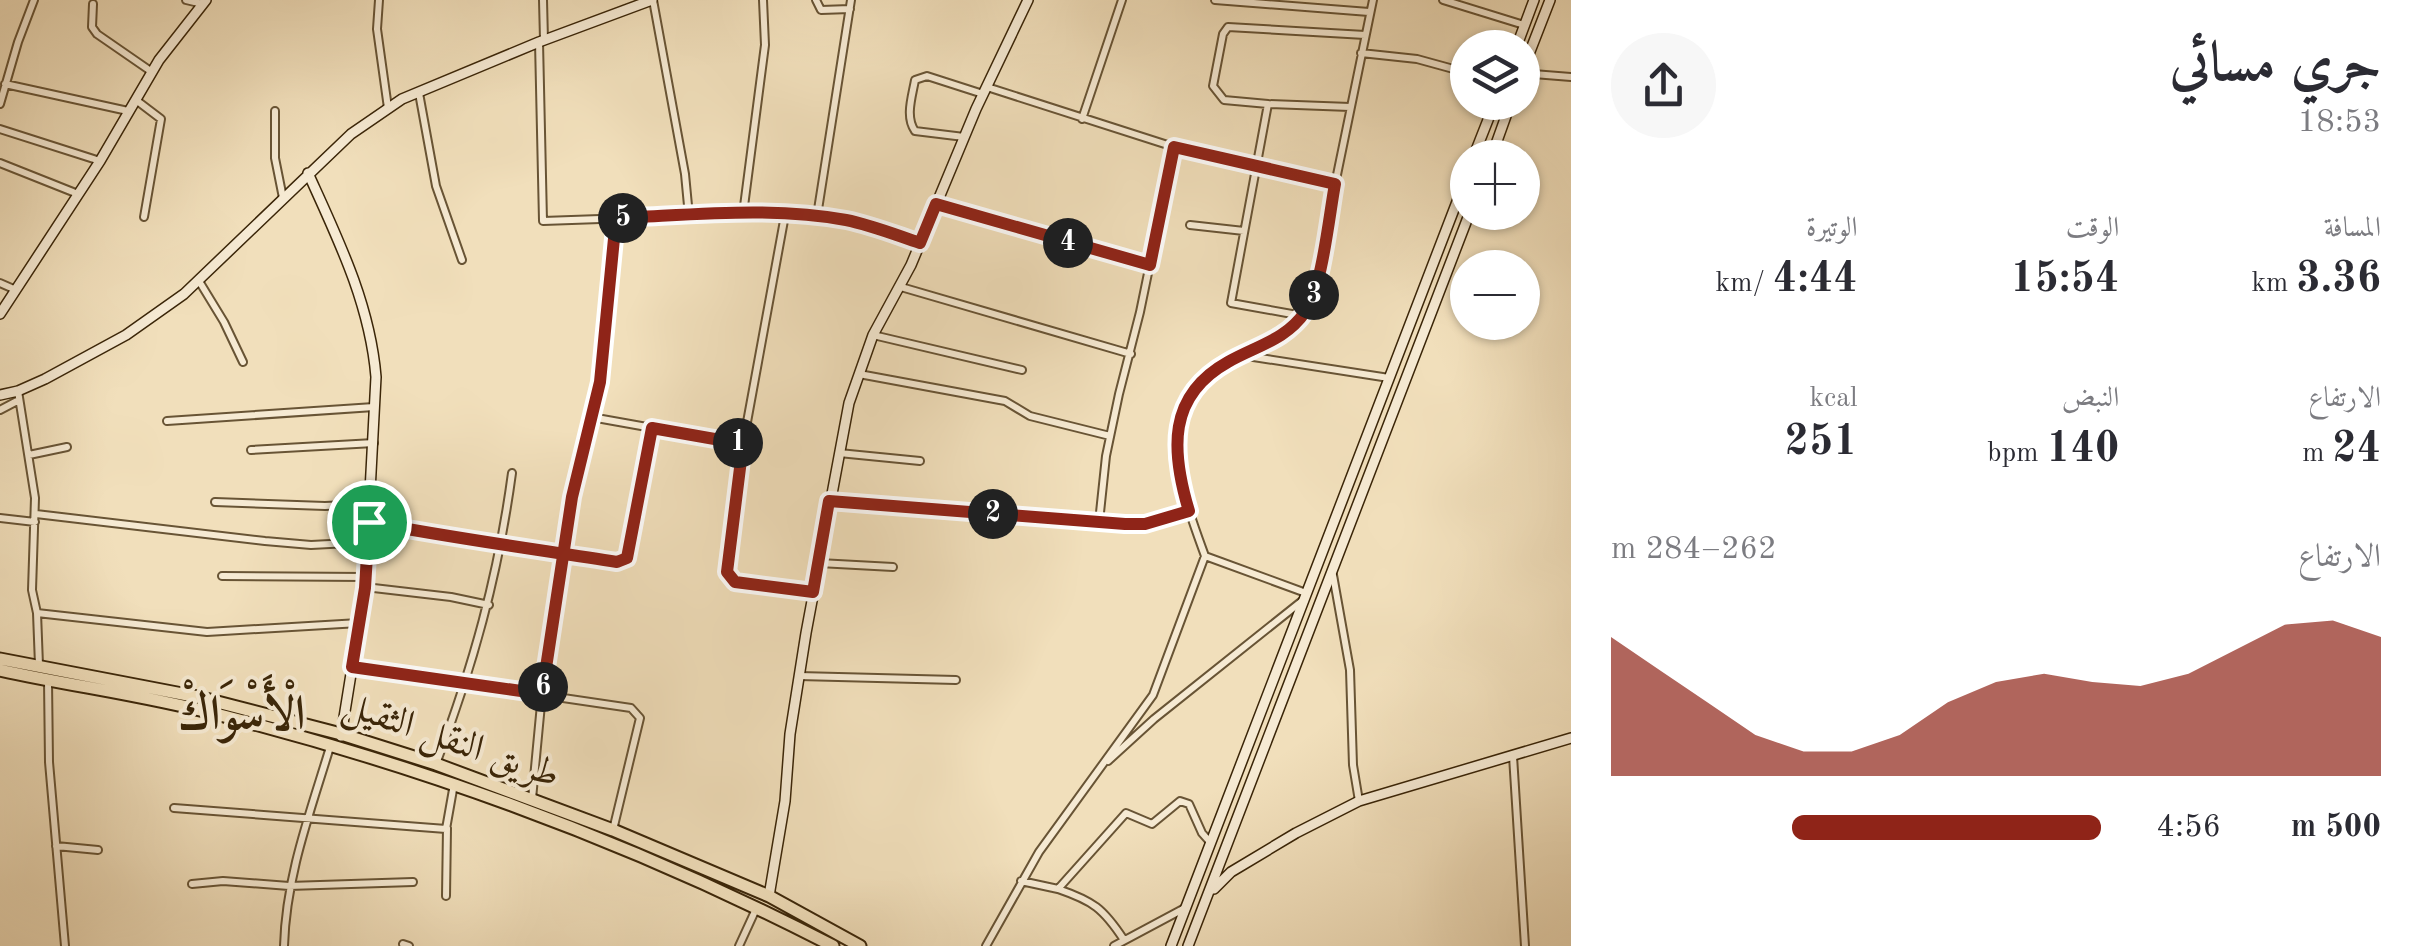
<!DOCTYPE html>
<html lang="ar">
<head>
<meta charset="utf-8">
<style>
  :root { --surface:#fff; --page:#f7f7f7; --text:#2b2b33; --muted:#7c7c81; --accent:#8f2418 }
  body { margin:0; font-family:"Old Standard TT",Amiri,serif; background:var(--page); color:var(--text); direction:rtl; height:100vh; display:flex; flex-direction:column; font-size:38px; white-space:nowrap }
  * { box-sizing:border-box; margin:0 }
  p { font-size:32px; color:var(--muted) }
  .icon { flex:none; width:55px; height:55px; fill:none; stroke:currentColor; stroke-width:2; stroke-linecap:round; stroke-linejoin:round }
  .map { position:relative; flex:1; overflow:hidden; direction:ltr }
  .details { display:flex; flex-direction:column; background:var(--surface); width:850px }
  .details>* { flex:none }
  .buttons { position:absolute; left:1450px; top:30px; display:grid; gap:20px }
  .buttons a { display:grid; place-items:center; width:90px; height:90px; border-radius:50%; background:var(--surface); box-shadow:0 2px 8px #0004; font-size:50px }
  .pin { position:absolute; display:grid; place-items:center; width:85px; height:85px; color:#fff; margin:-42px; border:5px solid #fff; border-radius:50%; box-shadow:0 2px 10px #0007 }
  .km { position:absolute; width:50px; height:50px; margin:-25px; border-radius:50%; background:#222; color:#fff; font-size:28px; line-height:50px; text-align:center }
  .round { display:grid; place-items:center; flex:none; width:105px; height:105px; border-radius:52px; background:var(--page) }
  .summary { display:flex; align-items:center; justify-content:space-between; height:170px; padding:0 40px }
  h1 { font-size:55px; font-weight:800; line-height:75px }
  .figures { display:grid; grid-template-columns:repeat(3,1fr); gap:15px; height:170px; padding:10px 40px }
  .figures div { display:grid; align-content:center }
  .figures b { font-size:42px; font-weight:800 }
  .figures small { font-size:28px; font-weight:400 }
  .figures p { font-size:28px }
  .chart { height:280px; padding:20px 40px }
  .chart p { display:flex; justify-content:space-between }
  .chart svg { width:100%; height:180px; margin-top:10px; fill:var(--accent); opacity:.7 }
  ul { padding:0 40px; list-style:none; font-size:32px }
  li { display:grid; grid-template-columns:160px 120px 1fr; align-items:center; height:75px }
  li i { height:25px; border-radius:12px; background:var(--accent) }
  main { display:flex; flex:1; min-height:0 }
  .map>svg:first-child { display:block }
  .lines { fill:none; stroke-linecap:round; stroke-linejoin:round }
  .street-casing { stroke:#685435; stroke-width:10 }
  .secondary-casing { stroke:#3a2508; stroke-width:12 }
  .highway-casing { stroke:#3a2508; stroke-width:15 }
  .street { stroke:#f6ead3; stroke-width:6 }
  .secondary { stroke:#f6ead3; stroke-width:9 }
  .highway { stroke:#f1dfbb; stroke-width:11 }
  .route-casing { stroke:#fff; stroke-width:20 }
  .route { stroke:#8f2418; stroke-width:12 }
  .labels { text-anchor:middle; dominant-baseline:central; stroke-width:8; stroke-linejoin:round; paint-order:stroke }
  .street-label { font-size:38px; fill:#3a2508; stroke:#f6ead3 }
  .district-label { font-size:48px; font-weight:bold; fill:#3a2508; stroke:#f6ead3 }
</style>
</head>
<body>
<main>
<section class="details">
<div class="summary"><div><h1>جري مسائي</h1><p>18:53</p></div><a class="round"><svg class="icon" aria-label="share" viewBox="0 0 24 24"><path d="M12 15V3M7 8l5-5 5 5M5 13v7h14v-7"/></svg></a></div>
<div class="figures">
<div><p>المسافة</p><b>3.36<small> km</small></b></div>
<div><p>الوقت</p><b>15:54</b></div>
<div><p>الوتيرة</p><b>4:44<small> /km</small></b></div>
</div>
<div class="figures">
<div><p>الارتفاع</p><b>24<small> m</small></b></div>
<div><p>النبض</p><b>140<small> bpm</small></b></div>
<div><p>kcal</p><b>251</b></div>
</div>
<div class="chart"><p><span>الارتفاع</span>262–284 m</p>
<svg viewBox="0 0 160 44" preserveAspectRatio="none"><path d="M0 44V10L10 18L20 26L30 34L40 38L50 38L60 34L70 26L80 21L90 19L100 21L110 22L120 19L130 13L140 7L150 6L160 10V44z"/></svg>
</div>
<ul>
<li><b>500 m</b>4:56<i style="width:63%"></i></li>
</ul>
</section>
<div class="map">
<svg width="1571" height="946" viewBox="0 0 1571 946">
  <rect width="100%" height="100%" fill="#f1dfbb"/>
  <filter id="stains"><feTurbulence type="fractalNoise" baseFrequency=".002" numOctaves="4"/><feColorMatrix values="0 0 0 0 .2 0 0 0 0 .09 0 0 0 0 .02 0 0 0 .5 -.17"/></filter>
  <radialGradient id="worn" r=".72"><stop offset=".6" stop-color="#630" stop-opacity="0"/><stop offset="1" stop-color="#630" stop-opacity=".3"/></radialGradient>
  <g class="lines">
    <g class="street-casing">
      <path id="street" d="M 186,0 L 203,4
        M 379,0 L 377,29 L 388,108
        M 543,0 L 544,40
        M 653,0 L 685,174 L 689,216
        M 816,0 L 821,10 L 850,9
        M 1215,0 L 1369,12
        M 1443,0 L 1524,25
        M 93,4 L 92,27 L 97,34 L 152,72
        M 539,42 L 543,221 L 743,214 L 817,216 L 863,224 L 920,243
        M 1361,53 L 1417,59 L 1468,73
        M 1522,73 L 1571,77
        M 5,84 L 128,111
        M 987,87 L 1174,147 L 1335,184
        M 419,93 L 436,186 L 462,260
        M 136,100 L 161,119 L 144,217
        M 0,104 L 18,42 L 34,0
        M 1268,104 L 1224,100 L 1213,86 L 1223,34 L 1228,27 L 1365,35
        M 275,111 L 275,158 L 283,198
        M 1082,119 L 1122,0
        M 0,129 L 100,161
        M 964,137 L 915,131 C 905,117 912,97 915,80 L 927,76 L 983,94
        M 0,163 L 78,194
        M 937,204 L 1150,265
        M 743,214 L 765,45 L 763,0
        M 785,215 L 743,444 L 727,572 L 735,581 L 813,592
        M 817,216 L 851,0
        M 1190,225 L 1244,231
        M 199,281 L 224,322 L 243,362
        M 0,283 L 16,290
        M 901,287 L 1131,354
        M 1303,316 L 1231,303 L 1268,104 L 1350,107
        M 873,335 L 1022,370
        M 1247,356 L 1389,378
        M 859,374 L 1005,401 L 1030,416 L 1110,436
        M 18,391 L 35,498 L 32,590 L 37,613 L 39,665
        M 0,410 L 19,400
        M 591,417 L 742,444
        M 167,421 L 374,407
        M 251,450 L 374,443
        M 839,453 L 920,461
        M 29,455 L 67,447
        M 829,501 L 1125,524 L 1145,524 L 1189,511
        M 215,502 L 325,506 L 369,504
        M 36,514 L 265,541 L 311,545 L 368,542
        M 0,518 L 35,522
        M 369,522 L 476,543 L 623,562 L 627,558 L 652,428
        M 1099,522 L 1106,456 L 1119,394 L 1140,312 L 1174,147
        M 819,563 L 893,567
        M 1333,575 L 1350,670 L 1353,765 L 1359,801
        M 222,576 L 366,577
        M 365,587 L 451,597 L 489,605
        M 1306,593 L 1205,556 C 1180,487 1148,408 1228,362 C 1259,344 1288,338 1310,306 L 1373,0
        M 37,613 L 207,632 L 359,623
        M 353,667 L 631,708 L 640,718 L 613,830
        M 799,676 L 956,680
        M 48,681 L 49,762 L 65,946
        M 1513,756 L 1525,946
        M 1108,761 L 1154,719 L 1302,601
        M 436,764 C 473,666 498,577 512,473
        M 532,799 L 542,694 L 572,497 L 600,382 L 615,218
        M 174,808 L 446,829 L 454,784
        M 56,846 L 98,850
        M 1021,881 L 1058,889 L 1126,813 L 1152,824 L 1180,801 L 1189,804 L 1202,833 L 1210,842
        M 192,884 L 223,881 L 289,886 L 413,882
        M 1058,889 C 1093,901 1103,908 1124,940
        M 446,896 L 447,828
        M 403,944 L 409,946
        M 284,946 C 286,876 310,813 330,747
        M 739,946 L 756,909
        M 986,946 L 1039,852 L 1153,695 L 1205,556
        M 1114,946 L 1185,908"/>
    </g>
    <g class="secondary-casing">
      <path id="secondary" d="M 1516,48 L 1534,0
        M 1522,72 L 1550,0
        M 1473,158 L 1495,102
        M 1491,158 L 1511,102
        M 308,173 C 338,239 370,304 376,377 L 365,587 L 341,736
        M 0,314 L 100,161 L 159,60 L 206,0
        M 0,395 L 18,391 L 45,379 L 126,335 L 184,294 L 351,134 L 402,99 L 539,42 L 652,0
        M 1214,889 L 1231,872 L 1296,833 L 1359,801 L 1571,738
        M 769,896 L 785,801 L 790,734 L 806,633 L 849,403 L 873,335 L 911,265 L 976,109 L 1028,0
        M 1171,946 L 1468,173
        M 1188,946 L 1470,212"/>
    </g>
    <g class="highway-casing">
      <path id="highway" d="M 0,659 L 198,697 L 341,734 L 436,764 L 613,830 L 769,896 L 860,946
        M 0,670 C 72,686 144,695 216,714 C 430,768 637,845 833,946"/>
    </g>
    <use href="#street" class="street"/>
    <use href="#secondary" class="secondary"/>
    <use href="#highway" class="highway"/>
  </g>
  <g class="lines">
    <g class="route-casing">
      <path id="route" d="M 369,522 C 452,538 534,549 617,562 L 627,558 L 652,428 L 743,444 L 727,572 L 735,582 L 813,592 L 829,501 L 1125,524 L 1145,524 L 1189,511 C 1171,451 1167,396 1228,362 C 1256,346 1286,340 1305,312 C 1322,289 1329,216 1335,184 L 1174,147 L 1150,265 L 936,204 L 920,243 C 896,235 871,225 846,220 C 772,206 691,215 616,218 L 600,382 L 572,497 L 542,694 L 352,667 L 365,588 L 369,522"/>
    </g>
    <use href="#route" class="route"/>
  </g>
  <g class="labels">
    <g class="street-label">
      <text transform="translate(451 741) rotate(19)">طريق النقل الثقيل</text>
    </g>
    <g class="district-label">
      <text x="242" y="716">الْأَسْوَاكْ</text>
    </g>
  </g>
  <rect width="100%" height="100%" filter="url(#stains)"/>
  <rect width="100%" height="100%" fill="url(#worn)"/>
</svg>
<div class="buttons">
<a><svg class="icon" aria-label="layers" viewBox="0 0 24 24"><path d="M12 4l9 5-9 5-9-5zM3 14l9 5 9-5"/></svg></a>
<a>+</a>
<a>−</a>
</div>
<div class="pin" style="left:369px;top:522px;background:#1e9e55"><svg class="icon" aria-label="arrive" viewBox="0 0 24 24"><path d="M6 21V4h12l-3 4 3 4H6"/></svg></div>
<b class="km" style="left:738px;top:443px">1</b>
<b class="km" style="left:993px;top:514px">2</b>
<b class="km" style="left:1314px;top:295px">3</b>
<b class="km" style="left:1068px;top:243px">4</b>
<b class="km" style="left:623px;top:218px">5</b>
<b class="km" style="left:543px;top:687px">6</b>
</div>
</main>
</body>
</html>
